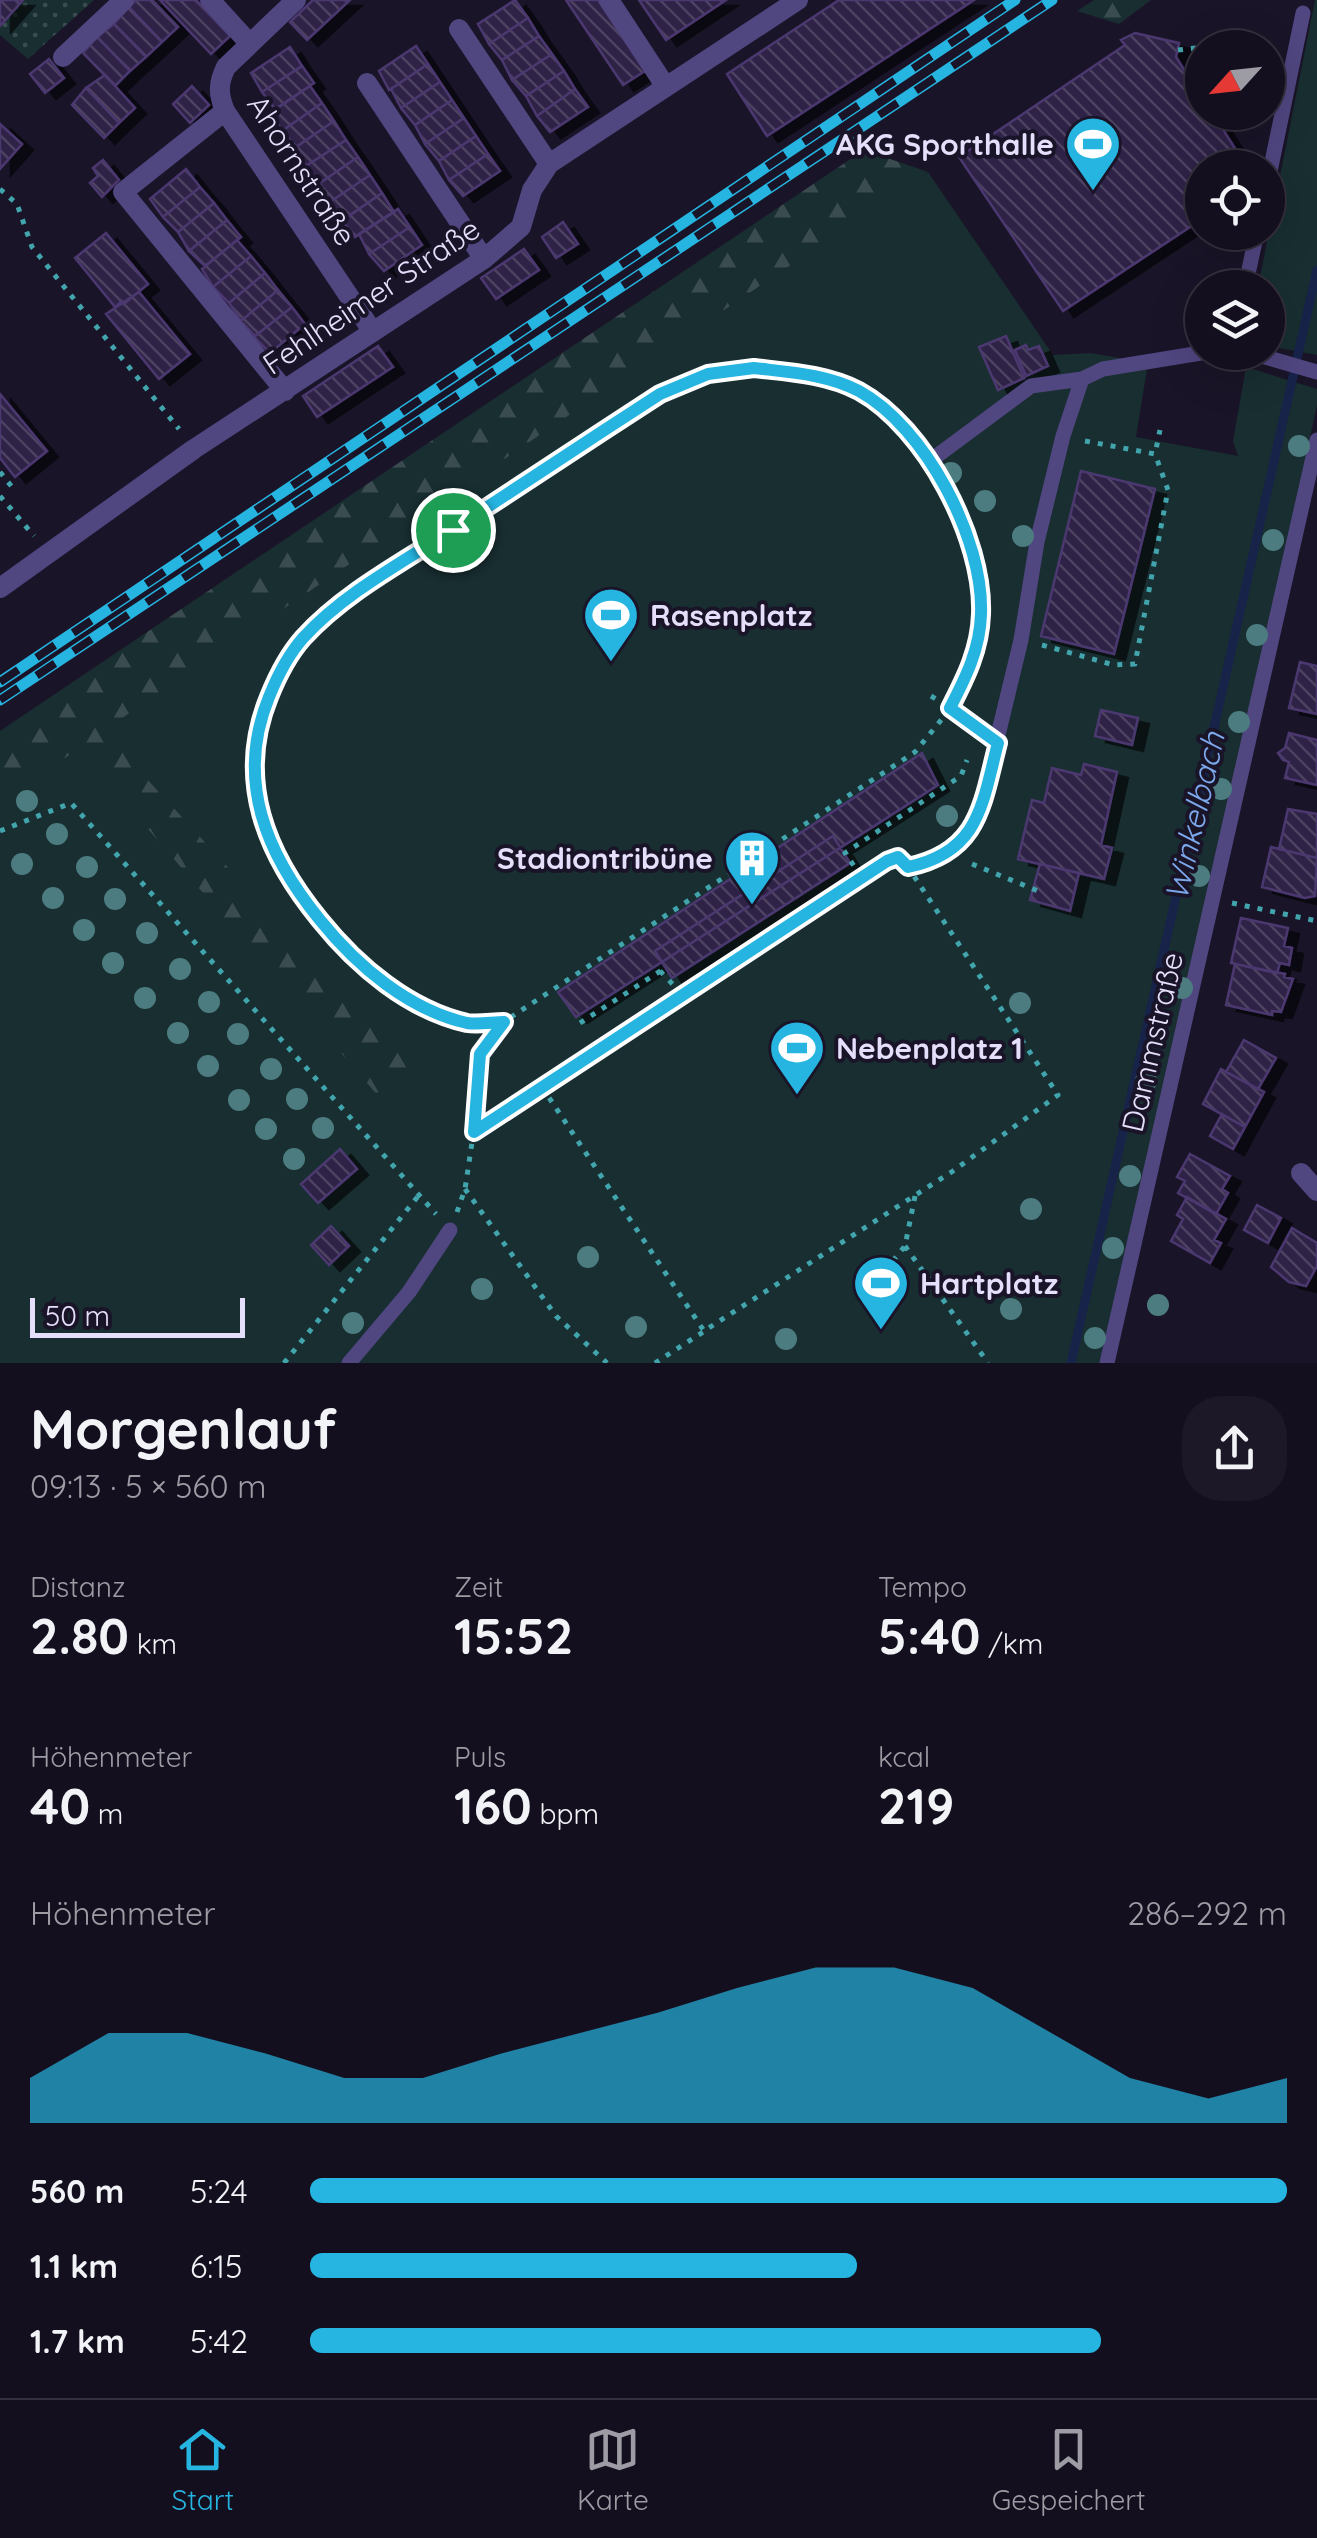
<!DOCTYPE html>
<html lang="de">
<head>
<meta charset="utf-8">
<style>
  :root { --surface:#140f1e; --page:#1d1827; --text:#f1f3f6; --muted:#9d9ca4; --line:#332f3c; --accent:#26b4e0 }
  body { margin:0; font-family:Quicksand,sans-serif; background:var(--page); color:var(--text); height:100vh; display:flex; flex-direction:column; font-size:38px; white-space:nowrap }
  * { box-sizing:border-box; margin:0 }
  p { font-size:32px; color:var(--muted) }
  .icon { flex:none; width:55px; height:55px; fill:none; stroke:currentColor; stroke-width:2; stroke-linecap:round; stroke-linejoin:round }
  .map { position:relative; height:1363px; overflow:hidden }
  .details { display:flex; flex-direction:column; background:var(--surface); flex:1 }
  .details>* { flex:none }
  .needle { width:65px; rotate:243deg }
  .tools { position:absolute; left:1185px; top:30px; display:grid; gap:20px }
  .tools a { display:grid; place-items:center; width:100px; height:100px; border-radius:50%; background:var(--surface); box-shadow:0 10px 40px #0002,0 0 0 2px var(--line); font-size:50px }
  .scale { position:absolute; left:30px; bottom:25px; width:215px; box-sizing:border-box; padding-left:10px; border:5px solid #e6dffb; border-top:0; font-size:28px; line-height:35px; white-space:nowrap; color:#e6dffb; -webkit-text-stroke:8px #1a1428; paint-order:stroke }
  .pin { position:absolute; display:grid; place-items:center; width:85px; height:85px; color:#fff; margin:-42px; border:5px solid #fff; border-radius:50%; box-shadow:0 2px 10px #0007 }
  .round { display:grid; place-items:center; flex:none; width:105px; height:105px; border-radius:40px; background:var(--page) }
  .overview { display:flex; align-items:center; justify-content:space-between; height:170px; padding:0 30px }
  h1 { font-size:55px; font-weight:700; line-height:75px }
  .stats { display:grid; grid-template-columns:repeat(3,1fr); gap:15px; height:170px; padding:10px 30px }
  .stats div { display:grid; align-content:center }
  .stats b { font-size:50px; font-weight:700 }
  .stats small { font-size:28px; font-weight:400 }
  .stats p { font-size:28px }
  .chart { height:280px; padding:20px 30px }
  .chart p { display:flex; justify-content:space-between }
  .chart svg { width:100%; height:180px; margin-top:10px; fill:var(--accent); opacity:.7 }
  ul { padding:0 30px; list-style:none; font-size:32px }
  li { display:grid; grid-template-columns:160px 120px 1fr; align-items:center; height:75px }
  li i { height:25px; border-radius:12px; background:var(--accent) }
  .tab-bar { display:flex; justify-content:space-around; align-items:center; height:140px; border-top:2px solid var(--line); background:var(--surface); font-size:28px; color:var(--muted) }
  .tab-bar a { display:grid; justify-items:center; gap:5px }
  .tab-bar .current { color:var(--accent) }
  .map>svg:first-child { display:block }
  .green { fill:#182e31 }
  .forest { fill:url(#forest-firs) }
  .garden { fill:url(#garden-dots) }
  .lines { fill:none; stroke-linecap:round; stroke-linejoin:round }
  .stream { stroke:#172349; stroke-width:9 }
  .building { fill:url(#building-back-hatch); stroke:#4b386f; stroke-width:2.5; filter:url(#shadow) }
  .path { stroke:#42a4ac; stroke-width:5; stroke-dasharray:5 8; stroke-linecap:butt }
  .lane { stroke:#504680; stroke-width:15 }
  .street { stroke:#504680; stroke-width:20 }
  .rail-casing { stroke:#26b4e0; stroke-width:11 }
  .rail { stroke:#1a1428; stroke-width:8; stroke-dasharray:22; stroke-linecap:butt }
  .tree { fill:#4c7c80 }
  .route-casing { stroke:#fff; stroke-width:20 }
  .route { stroke:#26b4e0; stroke-width:12 }
  .labels { text-anchor:middle; dominant-baseline:central; stroke-width:8; stroke-linejoin:round; paint-order:stroke }
  .poi-label { font-size:30px; font-weight:bold; fill:#e6dffb; stroke:#1a1428; text-anchor:start }
  .street-label { font-size:30px; fill:#e6dffb; stroke:#1a1428 }
  .water-label { font-size:32px; font-style:italic; fill:#7ca8ec; stroke:#1a1428 }
</style>
</head>
<body>
<div class="map">
<svg width="1317" height="1363" viewBox="0 0 1317 1363">
  <defs>
    <pattern id="forest-firs" width="22" height="20" patternUnits="userSpaceOnUse" patternTransform="scale(2.5)"><rect width="22" height="20" fill="#182e31"/><path d="M5 1l3.5 6h-7zM16 11l3.5 6h-7z" fill="#3a4c50"/></pattern>
    <pattern id="garden-dots" width="8" height="8" patternUnits="userSpaceOnUse" patternTransform="scale(2.5)"><rect width="8" height="8" fill="#182e31"/><path d="M2 2h.1M6 6h.1" fill="none" stroke="#3a4c50" stroke-width="1.8" stroke-linecap="round"/></pattern>
    <pattern id="building-back-hatch" width="6" height="6" patternUnits="userSpaceOnUse" patternTransform="scale(2.5)"><rect width="6" height="6" fill="#2f2346"/><path d="M-1 5l2 2M0 0l6 6M5-1l2 2" fill="none" stroke="#4d4262"/></pattern>
    <filter id="shadow"><feDropShadow dx="11" dy="6" stdDeviation="0" flood-color="#0009"/></filter>
  </defs>
  <rect width="100%" height="100%" fill="#1a1428"/>
  <path class="green" d="M 1315,0 L 1317,0 L 1317,355 L 1268,346 L 1268,288 L 1258,287 Z
    M 928,172 L 1053,355 L 1091,353 L 1148,363 L 1136,437 L 1238,456 L 1233,441 L 1246,367 L 1317,389 L 1317,405 L 1271,619 L 1101,1363 L 0,1363 L 0,799 Z"/>
  <path class="forest" d="M 1094,0 L 1151,0 L 1119,24 L 1077,11 Z
    M 864,150 L 928,172 L 103,731 L 420,1077 L 380,1098 L 79,749 L 0,799 L 0,731 Z"/>
  <path class="garden" d="M 23,0 L 94,0 L 28,59 L 0,35 L 0,26 Z"/>
  <g class="lines">
    <path class="stream" d="M 1071,1363 L 1317,270"/>
  </g>
  <path class="building" d="M 0,0 L 23,0 L 0,26 Z
    M 136,0 L 152,0 L 178,27 L 162,42 L 129,7 Z
    M 160,0 L 196,0 L 230,36 L 211,54 Z
    M 313,0 L 350,0 L 307,40 L 290,22 Z
    M 515,0 L 528,18 L 489,44 L 478,24 Z
    M 566,0 L 598,0 L 645,71 L 623,85 Z
    M 639,0 L 726,0 L 666,40 Z
    M 839,0 L 974,0 L 767,136 L 727,74 Z
    M 129,7 L 162,42 L 146,57 L 114,24 Z
    M 528,18 L 539,36 L 502,60 L 489,44 Z
    M 114,24 L 146,57 L 130,71 L 97,37 Z
    M 1135,33 L 1179,43 L 1176,57 L 1202,98 L 1202,112 L 1212,112 L 1241,158 L 1239,168 L 1202,168 L 1202,219 L 1063,311 L 959,157 L 1125,45 L 1121,40 Z
    M 539,36 L 552,54 L 512,80 L 502,60 Z
    M 97,37 L 130,71 L 115,86 L 83,53 Z
    M 416,46 L 428,64 L 389,90 L 379,71 Z
    M 290,47 L 302,66 L 262,92 L 251,73 Z
    M 552,54 L 564,71 L 526,96 L 512,80 Z
    M 49,59 L 64,78 L 45,93 L 30,74 Z
    M 428,64 L 440,82 L 401,108 L 391,89 Z
    M 302,66 L 314,83 L 275,109 L 262,92 Z
    M 564,71 L 575,89 L 537,116 L 526,96 Z
    M 105,75 L 135,108 L 119,123 L 86,88 Z
    M 440,82 L 452,100 L 415,125 L 401,108 Z
    M 192,86 L 209,105 L 190,123 L 173,104 Z
    M 310,86 L 322,103 L 282,131 L 272,112 Z
    M 86,88 L 119,123 L 104,138 L 72,105 Z
    M 575,89 L 588,107 L 550,132 L 537,116 Z
    M 452,100 L 464,118 L 425,144 L 415,125 Z
    M 322,103 L 334,121 L 296,147 L 282,131 Z
    M 464,118 L 476,136 L 439,161 L 425,144 Z
    M 334,121 L 346,140 L 306,166 L 296,147 Z
    M 0,124 L 22,144 L 0,169 Z
    M 476,136 L 488,154 L 449,180 L 439,161 Z
    M 346,140 L 358,157 L 320,183 L 306,166 Z
    M 488,154 L 500,171 L 463,196 L 449,180 Z
    M 358,157 L 370,175 L 330,202 L 320,183 Z
    M 103,160 L 119,180 L 102,197 L 90,183 L 98,176 L 93,168 Z
    M 186,169 L 200,187 L 163,217 L 150,199 Z
    M 370,175 L 382,193 L 344,219 L 330,202 Z
    M 200,187 L 214,203 L 178,232 L 163,217 Z
    M 382,193 L 394,212 L 355,237 L 342,221 Z
    M 214,203 L 227,220 L 189,251 L 178,232 Z
    M 398,209 L 410,227 L 369,254 L 359,234 Z
    M 227,220 L 241,237 L 205,266 L 189,251 Z
    M 563,222 L 578,244 L 556,258 L 542,237 Z
    M 410,227 L 422,245 L 384,271 L 369,254 Z
    M 106,233 L 148,284 L 124,304 L 122,301 L 115,307 L 75,258 Z
    M 237,240 L 251,256 L 213,287 L 202,269 Z
    M 524,249 L 539,270 L 496,299 L 481,278 Z
    M 251,256 L 265,273 L 229,303 L 213,287 Z
    M 265,273 L 278,290 L 241,321 L 229,303 Z
    M 278,290 L 292,307 L 255,336 L 241,321 Z
    M 139,292 L 190,354 L 159,379 L 106,314 Z
    M 292,307 L 305,324 L 270,353 L 254,337 Z
    M 1006,336 L 1024,378 L 998,390 L 979,347 Z
    M 1026,345 L 1028,350 L 1039,346 L 1048,366 L 1026,376 L 1015,350 Z
    M 378,346 L 393,367 L 317,417 L 303,396 Z
    M 0,394 L 47,451 L 15,477 L 0,458 Z
    M 1081,471 L 1155,489 L 1114,654 L 1041,636 Z
    M 1300,662 L 1317,666 L 1317,714 L 1289,708 Z
    M 1101,710 L 1138,718 L 1132,745 L 1095,736 Z
    M 1289,733 L 1317,740 L 1317,785 L 1285,778 L 1289,762 L 1283,760 L 1278,753 L 1285,748 Z
    M 922,753 L 938,785 L 576,1017 L 558,992 Z
    M 1084,764 L 1117,772 L 1101,845 L 1112,848 L 1104,879 L 1018,859 L 1032,800 L 1044,803 L 1052,768 L 1081,775 Z
    M 1288,809 L 1317,814 L 1317,858 L 1279,849 Z
    M 833,836 L 850,863 L 672,978 L 655,951 Z
    M 1271,847 L 1317,858 L 1315,896 L 1305,898 L 1262,887 Z
    M 1040,864 L 1079,873 L 1070,911 L 1030,900 Z
    M 1241,918 L 1288,928 L 1284,946 L 1292,948 L 1289,965 L 1280,963 L 1277,973 L 1231,963 Z
    M 1235,964 L 1285,974 L 1284,977 L 1293,979 L 1281,1012 L 1272,1011 L 1272,1015 L 1226,1005 Z
    M 1244,1040 L 1276,1058 L 1258,1089 L 1226,1072 Z
    M 1221,1069 L 1264,1092 L 1245,1127 L 1203,1104 Z
    M 1222,1114 L 1245,1127 L 1233,1149 L 1210,1136 Z
    M 340,1149 L 357,1169 L 318,1203 L 301,1184 Z
    M 1190,1154 L 1230,1176 L 1222,1189 L 1228,1193 L 1216,1214 L 1178,1193 L 1185,1181 L 1177,1177 Z
    M 1187,1197 L 1226,1219 L 1214,1240 L 1221,1243 L 1210,1263 L 1171,1241 L 1183,1219 L 1177,1215 Z
    M 1257,1205 L 1281,1218 L 1268,1243 L 1244,1230 Z
    M 331,1226 L 349,1246 L 329,1265 L 311,1245 Z
    M 1292,1228 L 1317,1243 L 1317,1266 L 1306,1286 L 1289,1282 L 1271,1267 Z"/>
  <g class="lines">
    <path class="path" d="M 1178,50 L 1214,46
      M 0,189 L 17,204 L 32,247 L 179,429
      M 1085,441 L 1155,454 L 1160,430
      M 0,472 L 16,492
      M 0,496 L 34,536
      M 1042,645 L 1114,665 L 1135,664 L 1168,490 L 1155,454
      M 931,696 L 951,708 C 958,692 969,676 974,659 C 991,597 970,535 940,480
      M 0,831 L 71,803 L 436,1214
      M 972,864 L 1043,893
      M 861,876 L 845,853 L 961,776 L 967,760
      M 1232,903 L 1317,921
      M 660,971 L 682,994
      M 505,1021 C 493,1022 478,1025 467,1023 C 409,1010 357,966 320,920 C 266,855 235,780 269,697 C 277,677 288,655 303,638 C 345,592 405,561 457,527 C 524,483 592,438 660,394 C 676,387 693,377 710,373 C 753,364 824,369 861,393 C 883,407 901,426 917,446
      M 580,1023 L 665,968
      M 542,1087 L 704,1331 L 953,1171 L 1058,1095 L 908,867
      M 474,1132 L 887,861 L 898,857 L 908,867 L 930,862
      M 465,1189 L 556,1316 L 607,1363
      M 457,1212 L 465,1189 L 476,1116 L 481,1054 L 505,1021 L 915,752 L 951,708 L 980,729
      M 905,1246 L 988,1363
      M 860,1301 L 905,1246 L 915,1196
      M 284,1363 L 419,1195
      M 655,1363 L 703,1332"/>
    <path class="lane" d="M 1268,181 L 1303,13
      M 1245,288 L 1257,232
      M 1248,352 L 1317,372
      M 1082,379 L 1103,369 L 1207,352
      M 930,461 L 1031,386 L 1082,379 L 1063,436 L 1037,542 L 1021,640 L 977,822 L 962,843 L 946,853
      M 349,1363 L 409,1292 L 450,1230
      M 1107,1363 L 1317,440"/>
    <path class="street" d="M 210,0 L 250,44
      M 296,0 L 226,67 C 218,83 218,94 225,111 L 373,332
      M 609,0 L 666,87
      M 459,29 L 549,164
      M 63,57 L 124,0
      M 367,83 L 484,259
      M 225,111 L 123,192 L 285,391
      M 0,588 L 194,449 L 484,259 L 521,227 L 532,190 L 549,164 L 798,0
      M 1301,1173 L 1317,1191"/>
    <g class="rail-casing">
      <path id="rail" d="M 0,682 L 1015,0
        M 0,700 L 1052,0"/>
    </g>
    <use href="#rail" class="rail"/>
  </g>
  <g class="tree">
    <circle cx="1299" cy="446" r="11"/>
    <circle cx="951" cy="473" r="11"/>
    <circle cx="985" cy="501" r="11"/>
    <circle cx="1023" cy="536" r="11"/>
    <circle cx="1273" cy="540" r="11"/>
    <circle cx="1257" cy="635" r="11"/>
    <circle cx="1239" cy="722" r="11"/>
    <circle cx="1221" cy="789" r="11"/>
    <circle cx="27" cy="801" r="11"/>
    <circle cx="947" cy="816" r="11"/>
    <circle cx="57" cy="834" r="11"/>
    <circle cx="22" cy="864" r="11"/>
    <circle cx="87" cy="867" r="11"/>
    <circle cx="1199" cy="876" r="11"/>
    <circle cx="53" cy="898" r="11"/>
    <circle cx="115" cy="899" r="11"/>
    <circle cx="84" cy="930" r="11"/>
    <circle cx="147" cy="933" r="11"/>
    <circle cx="113" cy="963" r="11"/>
    <circle cx="180" cy="969" r="11"/>
    <circle cx="1182" cy="988" r="11"/>
    <circle cx="145" cy="998" r="11"/>
    <circle cx="209" cy="1002" r="11"/>
    <circle cx="1020" cy="1003" r="11"/>
    <circle cx="178" cy="1033" r="11"/>
    <circle cx="238" cy="1034" r="11"/>
    <circle cx="208" cy="1066" r="11"/>
    <circle cx="271" cy="1069" r="11"/>
    <circle cx="1146" cy="1081" r="11"/>
    <circle cx="297" cy="1099" r="11"/>
    <circle cx="239" cy="1100" r="11"/>
    <circle cx="323" cy="1128" r="11"/>
    <circle cx="266" cy="1129" r="11"/>
    <circle cx="294" cy="1159" r="11"/>
    <circle cx="1130" cy="1176" r="11"/>
    <circle cx="1031" cy="1209" r="11"/>
    <circle cx="1113" cy="1248" r="11"/>
    <circle cx="588" cy="1257" r="11"/>
    <circle cx="885" cy="1269" r="11"/>
    <circle cx="482" cy="1289" r="11"/>
    <circle cx="1158" cy="1305" r="11"/>
    <circle cx="1011" cy="1309" r="11"/>
    <circle cx="353" cy="1323" r="11"/>
    <circle cx="636" cy="1327" r="11"/>
    <circle cx="1095" cy="1338" r="11"/>
    <circle cx="786" cy="1339" r="11"/>
  </g>
  <g class="lines">
    <g class="route-casing">
      <path id="route" d="M 754,368 C 788,372 827,374 859,391 C 925,427 984,539 981,614 C 980,649 966,677 950,708 L 998,743 C 982,804 980,852 908,867 L 898,857 L 887,861 L 474,1132 L 480,1054 L 504,1022 C 493,1022 478,1025 467,1023 C 409,1010 357,966 320,920 C 266,854 235,780 269,697 C 277,677 288,655 303,638 C 345,592 405,561 457,527 C 524,483 592,438 660,394 L 708,374 Z"/>
    </g>
    <use href="#route" class="route"/>
  </g>
  <defs>
    <g id="stadium-pin" transform="scale(2.875)"><path d="M0 17L-7.5 6A9.5 9.5 0 1 1 7.5 6Z" fill="#26b4e0" stroke="#1a1428"/><path d="M0-5a6.5 5 0 1 0 0 10a6.5 5 0 1 0 0-10ZM-3.5-1.8h7v3.6h-7Z" fill="#fff"/></g>
    <g id="building-pin" transform="scale(2.875)"><path d="M0 17L-7.5 6A9.5 9.5 0 1 1 7.5 6Z" fill="#26b4e0" stroke="#1a1428"/><path d="M-4-6H4V6H1V3H-1V6H-4ZM-2.5-4.3h1.7v1.8h-1.7ZM.8-4.3h1.7v1.8H.8ZM-2.5-1h1.7V.8h-1.7ZM.8-1h1.7V.8H.8Z" fill="#fff"/></g>
  </defs>
  <g fill-rule="evenodd">
    <use href="#stadium-pin" x="1093" y="144"/>
    <use href="#stadium-pin" x="611" y="615"/>
    <use href="#building-pin" x="752" y="858"/>
    <use href="#stadium-pin" x="797" y="1048"/>
    <use href="#stadium-pin" x="881" y="1283"/>
  </g>
  <g class="labels">
    <g class="poi-label">
      <text x="1054" y="144" text-anchor="end">AKG Sporthalle</text>
      <text x="650" y="615">Rasenplatz</text>
      <text x="713" y="858" text-anchor="end">Stadiontribüne</text>
      <text x="836" y="1048">Nebenplatz 1</text>
      <text x="920" y="1283">Hartplatz</text>
    </g>
    <g class="street-label">
      <text transform="translate(302 170) rotate(57)">Ahornstraße</text>
      <text transform="translate(371 296) rotate(-34)">Fehlheimer Straße</text>
      <text transform="translate(1152 1042) rotate(-77)">Dammstraße</text>
    </g>
    <g class="water-label">
      <text transform="translate(1194 816) rotate(-77)">Winkelbach</text>
    </g>
  </g>
</svg>
<div class="tools">
<a><svg class="needle" viewBox="-14 -14 28 28"><path d="M0-13l5 13h-10z" fill="#e53935"/><path d="M0 13l5-13h-10z" fill="#9d9ca4"/></svg></a>
<a><svg class="icon" aria-label="locate" viewBox="0 0 24 24"><circle cx="12" cy="12" r="6"/><path d="M12 2v4M12 18v4M2 12h4M18 12h4"/></svg></a>
<a><svg class="icon" aria-label="layers" viewBox="0 0 24 24"><path d="M12 4l9 5-9 5-9-5zM3 14l9 5 9-5"/></svg></a>
</div>
<div class="scale">50 m</div>
<div class="pin" style="left:453px;top:530px;background:#1e9e55"><svg class="icon" aria-label="arrive" viewBox="0 0 24 24"><path d="M6 21V4h12l-3 4 3 4H6"/></svg></div>
</div>
<section class="details">
<div class="overview"><div><h1>Morgenlauf</h1><p>09:13 · 5 × 560 m</p></div><a class="round"><svg class="icon" aria-label="share" viewBox="0 0 24 24"><path d="M12 15V3M7 8l5-5 5 5M5 13v7h14v-7"/></svg></a></div>
<div class="stats">
<div><p>Distanz</p><b>2.80<small> km</small></b></div>
<div><p>Zeit</p><b>15:52</b></div>
<div><p>Tempo</p><b>5:40<small> /km</small></b></div>
</div>
<div class="stats">
<div><p>Höhenmeter</p><b>40<small> m</small></b></div>
<div><p>Puls</p><b>160<small> bpm</small></b></div>
<div><p>kcal</p><b>219</b></div>
</div>
<div class="chart"><p><span>Höhenmeter</span>286–292 m</p>
<svg viewBox="0 0 160 44" preserveAspectRatio="none"><path d="M0 44V33L10 22L20 22L30 27L40 33L50 33L60 27L70 22L80 17L90 11L100 6L110 6L120 11L130 22L140 33L150 38L160 33V44z"/></svg>
</div>
<ul>
<li><b>560 m</b>5:24<i style="width:100%"></i></li>
<li><b>1.1 km</b>6:15<i style="width:56%"></i></li>
<li><b>1.7 km</b>5:42<i style="width:81%"></i></li>
</ul>
</section>
<nav class="tab-bar">
<a class="current"><svg class="icon" aria-label="home" viewBox="0 0 24 24"><path d="M3 11l9-7 9 7M6 9v11h12V9"/></svg>Start</a>
<a><svg class="icon" aria-label="map" viewBox="0 0 24 24"><path d="M3 6l6-2 6 2 6-2v14l-6 2-6-2-6 2zM9 4v14M15 6v14"/></svg>Karte</a>
<a><svg class="icon" aria-label="saved" viewBox="0 0 24 24"><path d="M7 4h10v16l-5-4-5 4z"/></svg>Gespeichert</a>
</nav>
</body>
</html>
